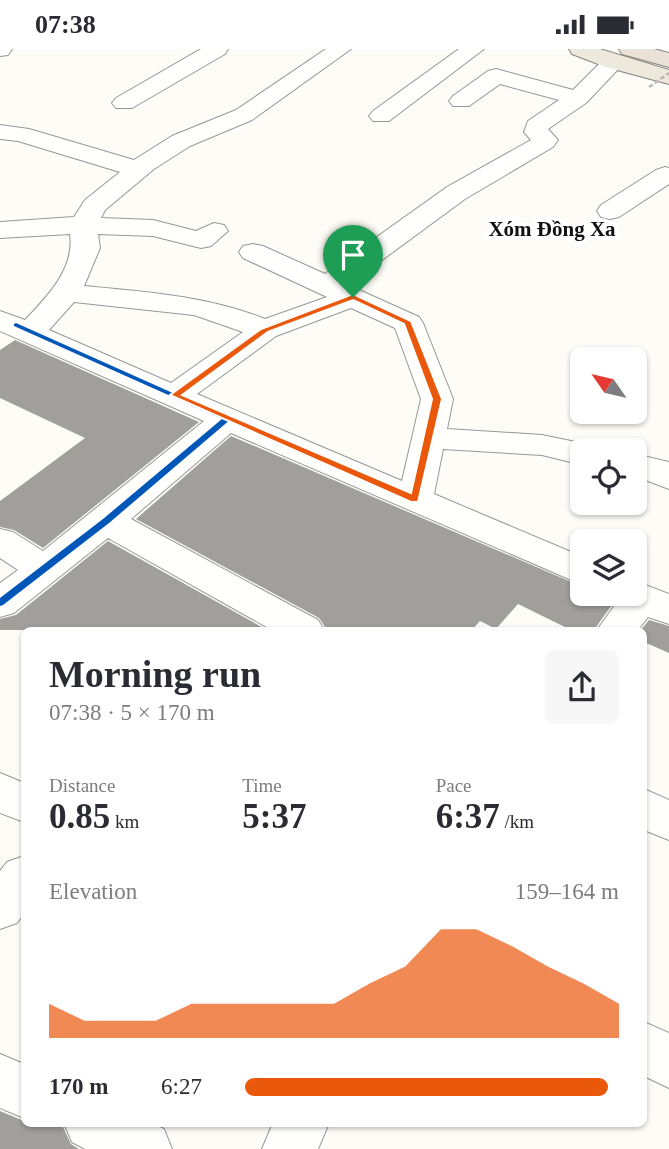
<!DOCTYPE html>
<html lang="en">
<head>
<meta charset="utf-8">
<style>
  :root { --surface:#fff; --page:#f7f7f7; --text:#2b2b33; --muted:#7c7c81; --accent:#ea580c }
  body { margin:0; font-family:"Times New Roman",serif; background:var(--page); color:var(--text); height:100vh; display:flex; flex-direction:column; font-size:26px; white-space:nowrap }
  * { box-sizing:border-box; margin:0 }
  p { font-size:23px; color:var(--muted) }
  .icon { flex:none; width:38px; height:38px; fill:none; stroke:currentColor; stroke-width:2; stroke-linecap:round; stroke-linejoin:round }
  .map { position:relative; flex:1; overflow:hidden }
  .panel { position:absolute; left:21px; top:578px; width:626px; height:500px; display:flex; flex-direction:column; background:var(--surface); border-radius:10px; box-shadow:0 2px 5px #0004 }
  .panel>* { flex:none }
  .needle { width:46px; rotate:304deg }
  .tools { position:absolute; left:570px; top:298px; display:grid; gap:14px }
  .tools a { display:grid; place-items:center; width:77px; height:77px; border-radius:10px; background:var(--surface); box-shadow:0 2px 5px #0004; font-size:35px }
  .pin { position:absolute; display:grid; place-items:center; width:60px; height:60px; color:#fff; margin:-72px -30px; border-radius:50% 50% 50% 0; rotate:-45deg; box-shadow:0 0 7px #0007 }
  .pin .icon { rotate:45deg }
  .round { display:grid; place-items:center; flex:none; width:74px; height:74px; border-radius:10px; background:var(--page) }
  .head { display:flex; align-items:center; justify-content:space-between; height:119px; padding:0 28px }
  h1 { font-size:38px; font-weight:600; line-height:52px }
  .metrics { display:grid; grid-template-columns:repeat(3,1fr); gap:10px; height:119px; padding:7px 28px }
  .metrics div { display:grid; align-content:center }
  .metrics b { font-size:35px; font-weight:600 }
  .metrics small { font-size:19px; font-weight:400 }
  .metrics p { font-size:19px }
  .chart { height:196px; padding:14px 28px }
  .chart p { display:flex; justify-content:space-between }
  .chart svg { width:100%; height:126px; margin-top:7px; fill:var(--accent); opacity:.7 }
  ul { padding:0 28px; list-style:none; font-size:23px }
  li { display:grid; grid-template-columns:112px 84px 1fr; align-items:center; height:52px }
  li i { height:18px; border-radius:9px; background:var(--accent) }
  .status { display:flex; justify-content:space-between; align-items:center; height:49px; padding:0 35px; background:var(--surface); direction:ltr }
  .status svg { height:19px; fill:currentColor }
  .map>svg:first-child { display:block }
  .building { fill:#a19f9c }
  .lines { fill:none; stroke-linecap:round; stroke-linejoin:round }
  .minor-casing { stroke:#979795; stroke-width:2 }
  .major-casing { stroke:#858482; stroke-width:2 }
  .highway-casing { stroke:#858482; stroke-width:2 }
  .minor { fill:#fffffe; fill-rule:evenodd }
  .major { fill:#ede9dc; fill-rule:evenodd }
  .highway { fill:#eae1d8; fill-rule:evenodd }
  .path-bridge { stroke:#b9b9b8; stroke-width:2.5; stroke-dasharray:4.5 2.5; stroke-linecap:butt }
  .cycleway-casing { stroke:#fff; stroke-width:4 }
  .cycleway { fill:#0057b8; fill-rule:evenodd }
  .route { fill:#ea580c; stroke:#fff; stroke-width:2; fill-rule:evenodd }
  .labels { text-anchor:middle; dominant-baseline:central; stroke-width:7; stroke-linejoin:round; paint-order:stroke }
  .far-neighbourhood-label { font-size:21px; font-weight:bold; fill:#111; stroke:#fff }
</style>
</head>
<body>
<div class="status"><b>07:38</b><svg viewBox="0 0 49 12"><path d="M0 12V9h3v3zM5 12V6h3v6zM10 12V3h3v9zM15 12V0h3v12zM26 1h20v11H26zM47 4h2v5h-2z"/></svg></div>
<div class="map">
<svg width="669" height="1100" viewBox="0 0 669 1100">
  <rect width="100%" height="100%" fill="#fdfcf7"/>
  <path class="building" d="M 15,291 L 199,373 L 43,499 L 14,481 L 0,478 L 0,452 L 85,389 L 0,349 L 0,301 Z
    M 231,387 L 583,538 L 583,544 L 602,544 L 614,553 L 594,581 L 571,581 L 518,555 L 496,580 L 480,572 L 472,581 L 327,581 L 319,569 L 136,470 Z
    M 108,492 L 267,581 L 0,581 L 0,570 L 16,566 Z
    M 649,571 L 669,577 L 669,604 L 644,593 L 644,581 L 641,581 Z
    M 0,1062 L 24,1072 L 24,1074 L 55,1074 L 63,1078 L 71,1095 L 79,1100 L 0,1100 Z"/>
  <g class="lines">
    <g class="minor-casing">
      <path id="minor" d="M 0,0 L 12,0 L 8,6 L 0,7 Z
        M 201,0 L 228,0 L 225,5 L 132,59 L 116,59 L 112,54 L 116,49 Z
        M 326,0 L 351,0 L 252,71 L 190,97 L 154,120 L 105,161 L 101,169 L 153,171 L 196,182 L 214,174 L 224,176 L 228,182 L 211,197 L 201,199 L 153,187 L 98,185 L 100,199 L 84,237 C 147,243 207,247 265,270 L 327,248 L 243,209 L 239,203 L 243,197 L 253,195 L 263,197 L 325,225 L 447,138 L 531,91 L 524,83 L 528,72 L 559,51 L 500,35 L 469,57 L 453,57 L 449,52 L 453,47 L 488,22 L 496,20 L 573,41 L 606,8 L 622,8 L 625,13 L 586,54 L 548,80 L 558,91 L 553,98 L 465,150 L 348,236 L 419,268 L 423,274 L 453,350 L 447,380 L 542,386 L 595,397 L 597,401 L 583,401 L 583,416 L 542,406 L 443,400 L 434,445 L 583,508 L 583,536 L 231,384 L 131,470 L 318,571 L 324,581 L 272,581 L 108,489 L 14,564 L 0,568 L 0,534 L 18,521 L 0,509 L 0,480 L 13,483 L 43,502 L 204,372 L 0,282 L 0,262 L 25,271 C 48,247 75,219 70,185 L 0,189 L 0,173 L 74,168 L 85,151 L 120,123 L 18,92 L 0,90 L 0,76 L 29,80 L 134,111 L 172,87 L 236,61 ZM 74,253 L 194,266 L 243,283 L 171,334 L 49,281 ZM 351,259 L 395,279 L 421,350 L 402,432 L 197,345 L 276,287 Z
        M 459,0 L 484,0 L 389,72 L 373,72 L 369,67 L 373,62 Z
        M 665,118 L 669,119 L 669,135 L 619,168 L 610,170 L 601,168 L 597,162 L 601,156 L 656,121 Z
        M 635,405 L 669,413 L 669,440 L 635,427 Z
        M 635,532 L 669,545 L 669,575 L 648,568 L 638,581 L 597,581 L 617,553 L 612,544 L 635,544 Z
        M 0,724 L 24,734 L 24,773 L 0,764 Z
        M 644,740 L 669,751 L 669,791 L 644,781 Z
        M 24,807 L 24,864 L 17,874 L 0,880 L 0,822 L 7,813 Z
        M 644,973 L 669,984 L 669,1039 L 644,1027 Z
        M 0,1005 L 24,1015 L 24,1069 L 0,1059 Z
        M 64,1074 L 151,1074 L 164,1080 L 172,1100 L 85,1100 L 72,1093 Z
        M 273,1074 L 329,1074 L 318,1100 L 262,1100 Z"/>
    </g>
    <g class="major-casing">
      <path id="major" d="M 569,0 L 600,0 L 669,21 L 669,35 L 606,18 L 572,5 Z"/>
    </g>
    <g class="highway-casing">
      <path id="highway" d="M 619,0 L 654,0 L 669,4 L 669,18 L 622,5 Z"/>
    </g>
    <use href="#minor" class="minor"/>
    <use href="#major" class="major"/>
    <use href="#highway" class="highway"/>
    <path class="path-bridge" d="M 649,38 L 669,24"/>
    <g class="cycleway-casing">
      <path id="cycleway" d="M 16,274 L 231,370 L 109,474 L 3,556 L 0,557 L 0,549 L 103,470 L 222,370 L 14,277 L 14,275 Z"/>
    </g>
    <use href="#cycleway" class="cycleway"/>
  </g>
  <path class="route" d="M 353,245 L 411,272 L 442,350 L 418,453 L 411,453 L 170,346 L 261,280 ZM 353,251 L 404,275 L 432,350 L 411,444 L 182,346 L 268,283 Z"/>
  <g class="labels">
    <g class="far-neighbourhood-label">
      <text x="552" y="180">Xóm Đồng Xa</text>
    </g>
  </g>
</svg>
<div class="tools">
<a><svg class="needle" viewBox="-14 -14 28 28"><path d="M0-13l5 13h-10z" fill="#e53935"/><path d="M0 13l5-13h-10z" fill="#7c7c81"/></svg></a>
<a><svg class="icon" aria-label="locate" viewBox="0 0 24 24"><circle cx="12" cy="12" r="6"/><path d="M12 2v4M12 18v4M2 12h4M18 12h4"/></svg></a>
<a><svg class="icon" aria-label="layers" viewBox="0 0 24 24"><path d="M12 4l9 5-9 5-9-5zM3 14l9 5 9-5"/></svg></a>
</div>
<div class="pin" style="left:353px;top:248px;background:#1e9e55"><svg class="icon" aria-label="arrive" viewBox="0 0 24 24"><path d="M6 21V4h12l-3 4 3 4H6"/></svg></div>
<section class="panel">
<div class="head"><div><h1>Morning run</h1><p>07:38 · 5 × 170 m</p></div><a class="round"><svg class="icon" aria-label="share" viewBox="0 0 24 24"><path d="M12 15V3M7 8l5-5 5 5M5 13v7h14v-7"/></svg></a></div>
<div class="metrics">
<div><p>Distance</p><b>0.85<small> km</small></b></div>
<div><p>Time</p><b>5:37</b></div>
<div><p>Pace</p><b>6:37<small> /km</small></b></div>
</div>
<div class="chart"><p><span>Elevation</span>159–164 m</p>
<svg viewBox="0 0 160 44" preserveAspectRatio="none"><path d="M0 44V32L10 38L20 38L30 38L40 32L50 32L60 32L70 32L80 32L90 25L100 19L110 6L120 6L130 12L140 19L150 25L160 32V44z"/></svg>
</div>
<ul>
<li><b>170 m</b>6:27<i style="width:97%"></i></li>
</ul>
</section>
</div>
</body>
</html>
